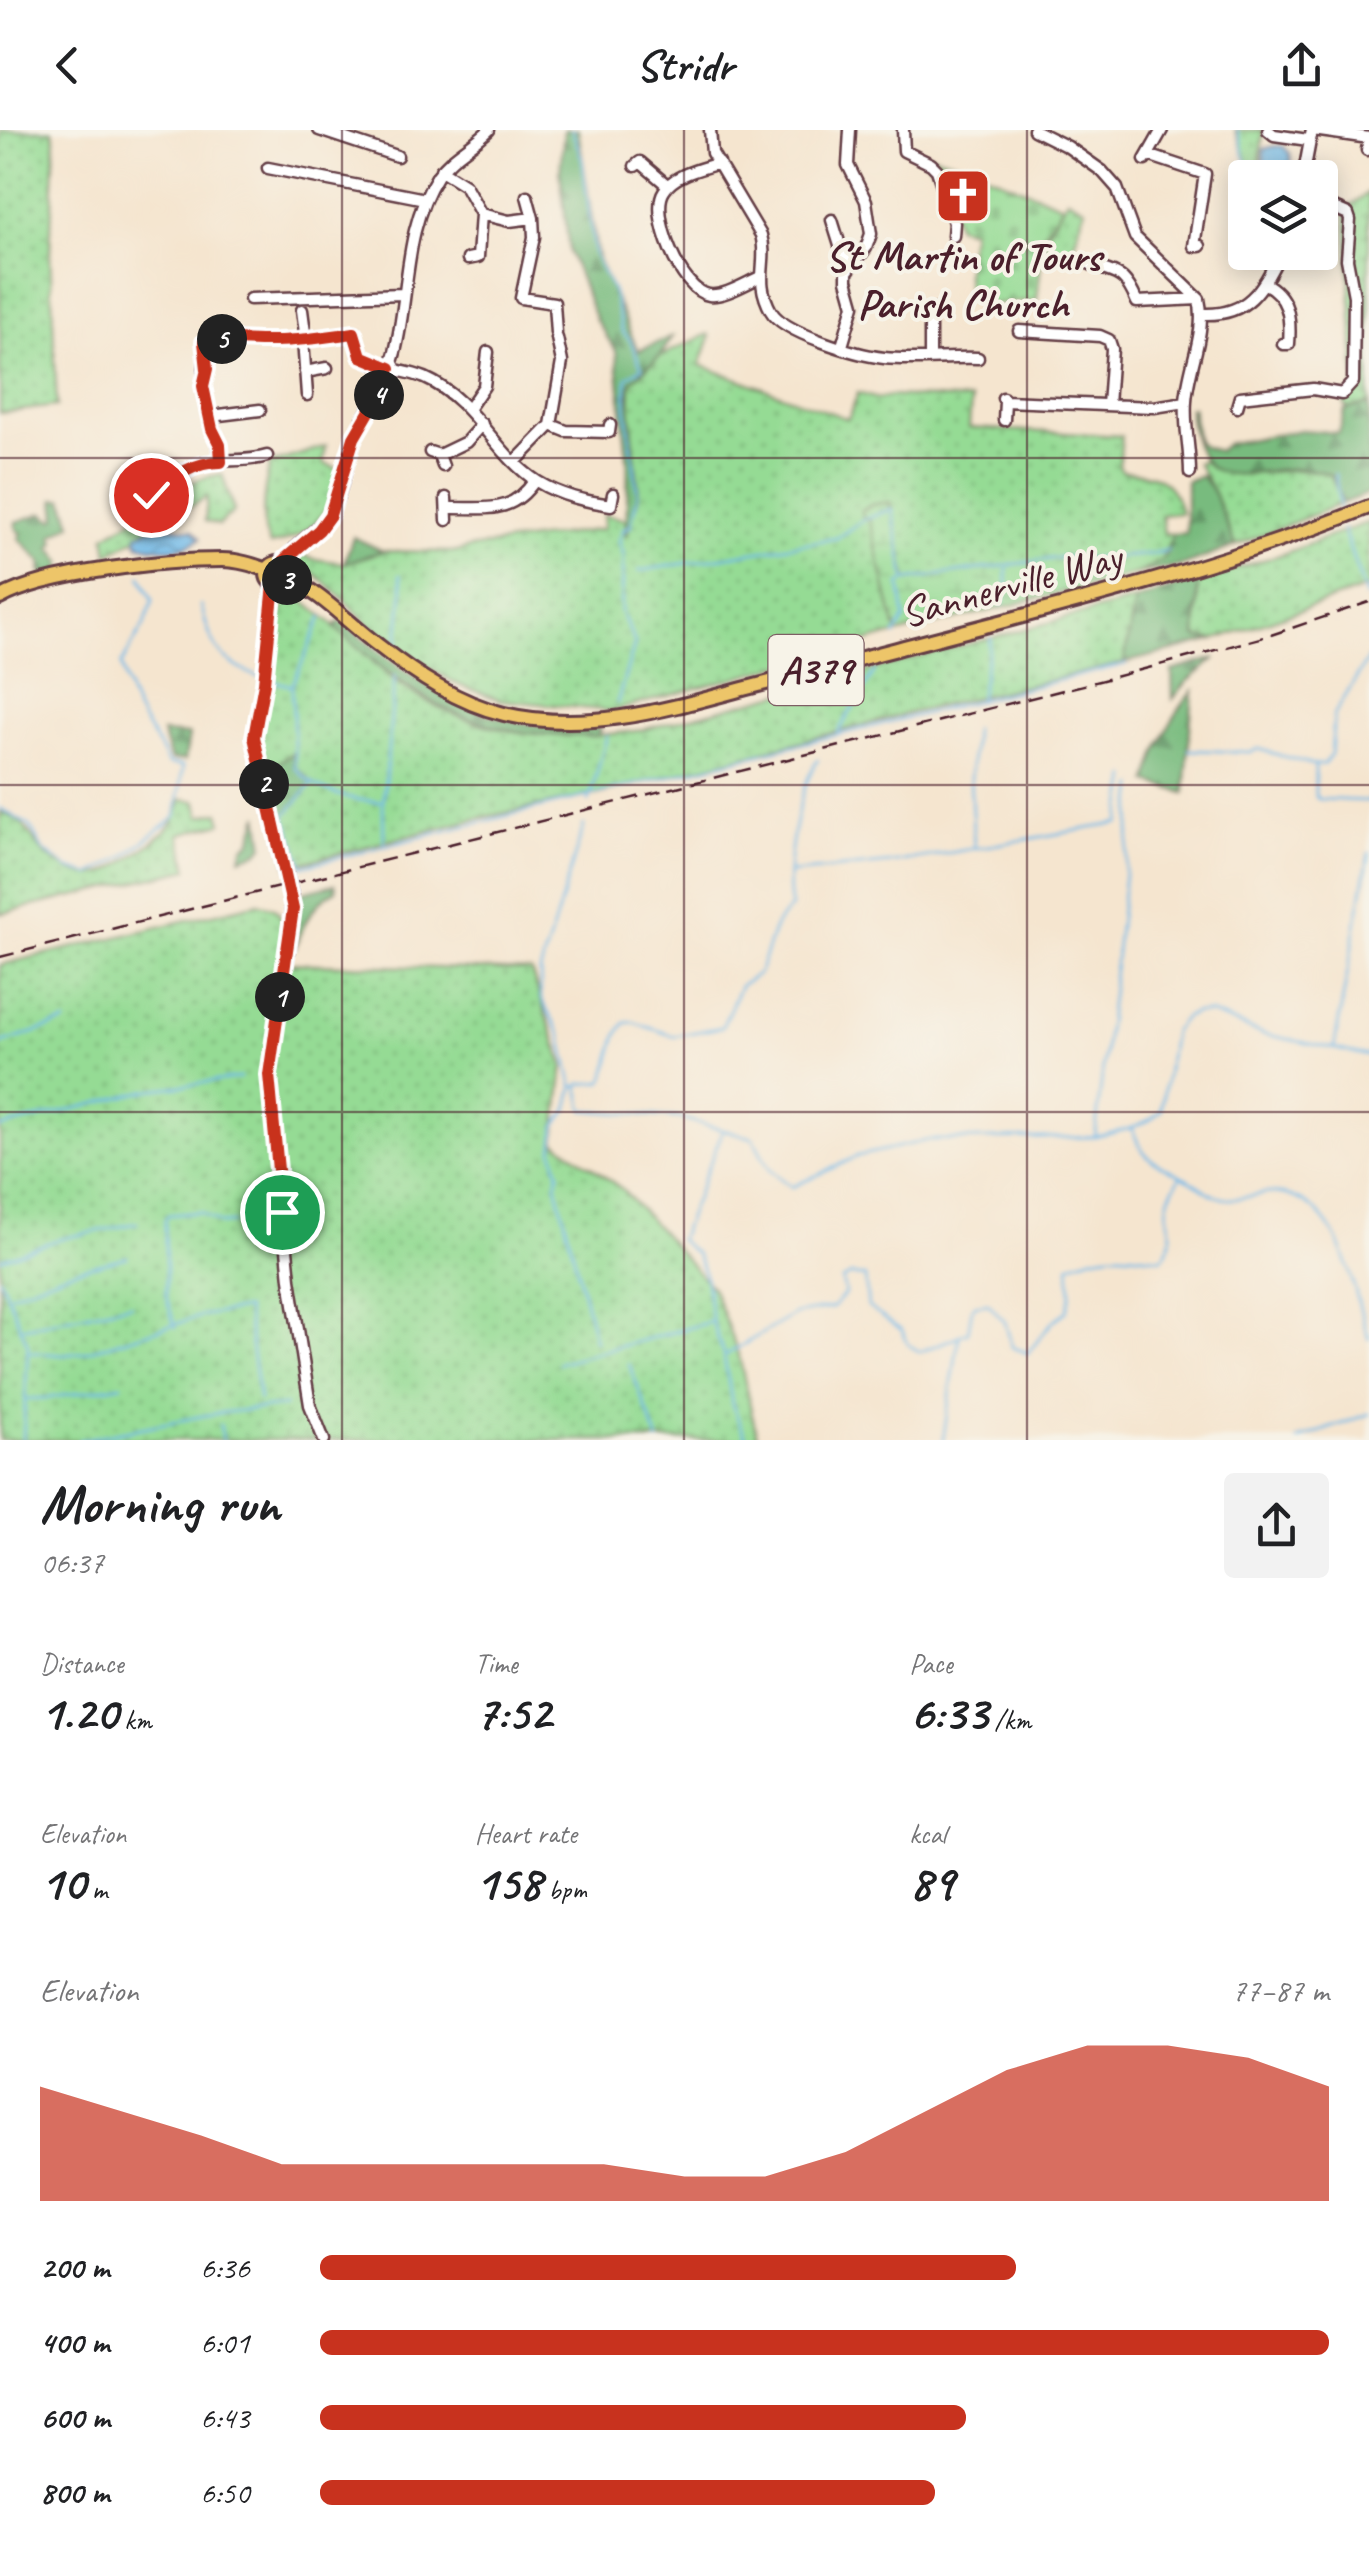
<!DOCTYPE html>
<html lang="en">
<head>
<meta charset="utf-8">
<style>
  :root { --surface:#fff; --page:#f2f2f2; --text:#202124; --muted:#757577; --accent:#c8321e }
  body { margin:0; font-family:Caveat,sans-serif; background:var(--page); color:var(--text); height:100vh; display:flex; flex-direction:column; font-size:38px; white-space:nowrap }
  * { box-sizing:border-box; margin:0 }
  p { font-size:32px; color:var(--muted) }
  .icon { flex:none; width:55px; height:55px; fill:none; stroke:currentColor; stroke-width:2; stroke-linecap:round; stroke-linejoin:round }
  .map { position:relative; height:1310px; overflow:hidden }
  .side { display:flex; flex-direction:column; background:var(--surface); flex:1 }
  .side>* { flex:none }
  .fabs { position:absolute; left:1228px; top:30px; display:grid; gap:20px }
  .fabs a { display:grid; place-items:center; width:110px; height:110px; border-radius:10px; background:var(--surface); box-shadow:0 5px 25px #0003; font-size:50px }
  .pin { position:absolute; display:grid; place-items:center; width:85px; height:85px; color:#fff; margin:-42px; border:5px solid #fff; border-radius:50%; box-shadow:0 2px 10px #0007 }
  .km { position:absolute; width:50px; height:50px; margin:-25px; border-radius:50%; background:#222; color:#fff; font-size:28px; line-height:50px; text-align:center }
  .round { display:grid; place-items:center; flex:none; width:105px; height:105px; border-radius:10px; background:var(--page) }
  .summary { display:flex; align-items:center; justify-content:space-between; height:170px; padding:0 40px }
  h1 { font-size:55px; font-weight:700; line-height:75px }
  .figures { display:grid; grid-template-columns:repeat(3,1fr); gap:15px; height:170px; padding:10px 40px }
  .figures div { display:grid; align-content:center }
  .figures b { font-size:50px; font-weight:700 }
  .figures small { font-size:28px; font-weight:400 }
  .figures p { font-size:28px }
  .chart { height:280px; padding:20px 40px }
  .chart p { display:flex; justify-content:space-between }
  .chart svg { width:100%; height:180px; margin-top:10px; fill:var(--accent); opacity:.7 }
  ul { padding:0 40px; list-style:none; font-size:32px }
  li { display:grid; grid-template-columns:160px 120px 1fr; align-items:center; height:75px }
  li i { height:25px; border-radius:12px; background:var(--accent) }
  header { display:flex; justify-content:space-between; align-items:center; height:130px; padding:0 40px; background:var(--surface); font-size:45px; font-weight:700 }
  .map>svg:first-child { display:block }
  .green { fill:url(#green-dots); stroke:#707d60; stroke-width:2.5 }
  .forest { fill:url(#forest-firs); stroke:#616d54; stroke-width:2.5 }
  .wetland { fill:url(#wetland-marsh); stroke:#707d60; stroke-width:2.5 }
  .cemetery { fill:url(#cemetery-stones); stroke:#707d60; stroke-width:2.5 }
  .water { fill:url(#water-waves); stroke:#5c6c8a; stroke-width:2.5 }
  .lines { fill:none; stroke-linecap:round; stroke-linejoin:round }
  .stream { stroke:#6fb9e8; stroke-width:2.5 }
  .minor-casing { stroke:#643d44; stroke-width:15 }
  .major-casing { stroke:#643d44; stroke-width:18 }
  .minor { stroke:#fff; stroke-width:10 }
  .major { stroke:#edc569; stroke-width:12 }
  .rail { stroke:#4a1f2b; stroke-width:2.5; stroke-dasharray:15 8; stroke-linecap:butt }
  .minor-bridge-casing { stroke:#643d44; stroke-width:15; stroke-linecap:butt }
  .minor-bridge { stroke:#fff; stroke-width:10 }
  .route-casing { stroke:#fff; stroke-width:20 }
  .route { stroke:#c8321e; stroke-width:12 }
  .grid { fill:none; stroke:#4a1f2b; stroke-width:2.5; stroke-opacity:0.55 }
  .labels { text-anchor:middle; dominant-baseline:central; stroke-width:8; stroke-linejoin:round; paint-order:stroke }
  .shield { fill:#f7f3e8; stroke:#7e5f64; stroke-width:2.5 }
  .shield-label { font-size:40px; font-weight:bold; fill:#4a1f2b }
  .poi-label { font-size:42px; font-weight:bold; fill:#4a1f2b; stroke:#f7f3e8 }
  .street-label { font-size:42px; fill:#4a1f2b; stroke:#f7f3e8 }
</style>
</head>
<body>
<header><svg class="icon" aria-label="back" viewBox="0 0 24 24"><path d="M15 5l-7 7 7 7"/></svg>Stridr<svg class="icon" aria-label="share" viewBox="0 0 24 24"><path d="M12 15V3M7 8l5-5 5 5M5 13v7h14v-7"/></svg></header>
<div class="map">
<svg width="1369" height="1310" viewBox="0 0 1369 1310">
  <defs>
    <pattern id="green-dots" width="8" height="8" patternUnits="userSpaceOnUse" patternTransform="scale(2.5)"><rect width="8" height="8" fill="#95db94"/><path d="M2 2h.1M6 6h.1" fill="none" stroke="#82bc80" stroke-width="1.8" stroke-linecap="round"/></pattern>
    <pattern id="forest-firs" width="22" height="20" patternUnits="userSpaceOnUse" patternTransform="scale(2.5)"><rect width="22" height="20" fill="#78bb7e"/><path d="M5 1l3.5 6h-7zM16 11l3.5 6h-7z" fill="#649767"/></pattern>
    <pattern id="wetland-marsh" width="20" height="14" patternUnits="userSpaceOnUse" patternTransform="scale(2.5)"><rect width="20" height="14" fill="#95db94"/><path d="M1 5h8M5 5V1M11 12h8M15 12V8" fill="none" stroke="#82bc80"/></pattern>
    <pattern id="cemetery-stones" width="16" height="16" patternUnits="userSpaceOnUse" patternTransform="scale(2.5)"><rect width="16" height="16" fill="#95db94"/><path d="M2 7V4a2 2 0 0 1 4 0v3zM10 15v-3a2 2 0 0 1 4 0v3z" fill="#82bc80"/></pattern>
    <pattern id="water-waves" width="16" height="10" patternUnits="userSpaceOnUse" patternTransform="scale(2.5)"><rect width="16" height="10" fill="#6fb9e8"/><path d="M0 5q4-4 8 0t8 0" fill="none" stroke="#5d96bc"/></pattern>
  </defs>
  <rect width="100%" height="100%" fill="#f7f3e8"/>
  <filter id="ink" filterUnits="userSpaceOnUse"><feTurbulence type="fractalNoise" baseFrequency=".01" numOctaves="2"/><feDisplacementMap in="SourceGraphic" scale="20" xChannelSelector="R" yChannelSelector="G"/><feConvolveMatrix kernelMatrix="1 2 1 2 8 2 1 2 1" color-interpolation-filters="sRGB"/></filter>
  <filter id="wash" filterUnits="userSpaceOnUse"><feTurbulence type="fractalNoise" baseFrequency=".0048" numOctaves="4" result="noise"/><feDisplacementMap in="SourceGraphic" scale="40" xChannelSelector="R" yChannelSelector="G"/><feGaussianBlur stdDeviation="2.25" result="paint"/><feColorMatrix in="noise" values="0 0 0 0 0 0 0 0 0 0 0 0 0 0 0 0 0 1.4 0 .05"/><feComposite in="paint" operator="in"/></filter>
  <g filter="url(#wash)">
    <rect width="100%" height="100%" fill="#f5e5cf"/>
    <path class="green" d="M 0,0 L 52,0 L 55,9 L 50,123 L 57,276 L 0,283 Z
      M 1235,0 L 1263,0 L 1260,32 L 1253,47 Z
      M 1369,62 L 1369,274 L 1347,279 L 1342,268 L 1352,262 L 1356,252 L 1345,79 Z
      M 1068,68 L 1085,78 L 1071,124 L 1047,119 L 1048,100 Z
      M 708,204 L 710,207 L 700,235 L 848,289 L 858,263 L 878,269 L 890,266 L 971,270 L 969,298 L 1122,306 L 1119,336 L 1122,341 C 1155,343 1173,349 1181,383 L 1161,385 L 1164,403 L 1173,404 L 1168,420 L 1139,443 L 1002,475 L 613,581 L 501,570 L 461,556 L 422,534 L 369,495 L 335,461 L 297,429 L 299,424 L 314,429 L 344,433 L 383,421 L 458,422 L 469,418 L 603,399 L 604,385 L 625,389 L 627,404 L 631,251 L 660,226 Z
      M 326,316 L 323,333 L 343,341 C 332,381 311,408 270,415 C 258,392 264,358 270,334 Z
      M 1203,331 C 1236,361 1285,328 1331,345 L 1343,373 L 1235,416 L 1214,363 L 1197,333 Z
      M 222,344 L 234,381 L 219,395 L 205,391 L 207,367 L 108,424 L 105,406 L 199,349 Z
      M 1369,392 L 1369,457 L 1214,510 L 1196,507 L 1198,450 L 1283,424 Z
      M 294,466 C 329,485 358,519 388,545 C 461,605 553,614 642,600 L 1135,470 L 1124,533 L 914,582 L 599,664 L 476,689 L 302,733 L 285,686 L 301,645 L 295,637 L 293,623 L 265,641 C 262,631 258,620 258,609 C 256,583 271,476 294,466 Z
      M 181,669 L 197,671 L 200,686 L 219,682 L 222,693 L 180,704 L 188,739 L 0,784 L 0,682 C 23,689 26,699 39,717 C 43,724 50,727 56,732 C 93,757 107,743 139,722 C 161,707 177,695 181,669 Z
      M 258,773 C 263,775 270,775 275,779 C 288,790 286,818 286,833 L 531,841 L 564,935 L 555,1011 L 622,1059 L 713,1159 L 739,1226 L 758,1310 L 0,1310 L 0,835 Z"/>
    <path class="forest" d="M 564,0 L 578,0 L 598,129 L 638,221 L 673,206 L 660,226 L 631,252 L 629,266 L 639,365 L 626,407 L 628,335 L 616,221 L 596,190 L 569,122 L 560,41 Z
      M 1369,274 L 1369,363 L 1343,373 L 1331,345 C 1263,319 1199,391 1189,278 L 1192,278 L 1197,311 L 1204,317 L 1218,321 L 1226,314 L 1301,300 L 1339,303 L 1345,280 Z
      M 1202,346 L 1214,363 L 1235,416 L 1185,435 L 1139,443 L 1162,430 L 1173,404 L 1186,403 L 1186,351 Z
      M 55,369 L 64,369 L 72,394 L 53,405 L 55,413 L 51,417 L 62,432 L 61,440 L 44,446 L 41,441 L 42,433 L 19,408 L 22,403 L 17,400 L 16,392 L 43,383 L 53,390 L 57,387 Z
      M 353,407 L 383,421 L 344,433 Z
      M 1198,450 L 1196,507 L 1214,510 L 1124,533 L 1135,470 Z
      M 340,491 C 433,564 476,600 601,599 L 598,606 C 469,606 429,580 334,497 Z
      M 1216,528 L 1186,553 L 1173,569 L 1172,541 Z
      M 1193,561 L 1185,663 L 1148,652 C 1155,619 1172,586 1193,561 Z
      M 162,603 L 189,605 L 185,630 L 171,630 Z
      M 293,623 L 295,637 L 313,653 L 285,686 L 302,733 L 289,737 L 265,641 Z
      M 259,685 L 264,716 L 259,722 L 241,728 L 243,718 L 251,711 Z
      M 335,754 L 336,760 C 311,775 305,791 295,818 L 298,780 L 295,764 Z"/>
    <path class="wetland" d="M 890,372 L 907,450 L 1064,427 C 1081,431 1153,426 1168,420 L 1162,430 L 1139,443 L 897,504 L 869,388 L 864,389 L 861,381 L 871,375 Z"/>
    <path class="cemetery" d="M 925,23 L 957,32 L 1063,75 L 1044,103 L 1037,170 L 985,175 L 970,169 C 962,149 968,122 972,100 L 957,96 L 946,63 L 946,51 L 924,28 Z"/>
    <path class="water" d="M 1274,16 L 1283,16 L 1290,23 L 1293,47 L 1263,47 L 1264,19 Z
      M 157,395 L 193,400 L 200,408 C 185,423 156,419 138,414 L 137,404 Z"/>
    <g class="lines">
      <path class="stream" d="M 572,0 L 582,28 L 595,126 L 613,162 L 622,201 L 630,210 L 642,238 L 627,247 L 626,277 L 638,365 L 630,397 L 624,398 L 619,411 L 624,426 L 621,482 L 635,513 L 617,573
        M 1237,0 L 1251,48
        M 1335,344 L 1340,379
        M 1343,399 L 1366,467
        M 639,441 L 837,408 L 864,389 L 892,379 L 906,450
        M 1366,462 L 1369,461
        M 201,475 C 211,515 218,532 259,547
        M 1002,475 L 1007,458 L 1007,439
        M 322,487 L 292,556 L 295,637 C 314,662 352,671 383,672
        M 895,505 L 905,488 L 900,454 L 906,450 L 1064,427 C 1081,431 1153,426 1168,420
        M 397,519 L 403,461 L 400,445
        M 1369,527 L 1334,585 L 1331,624 L 1324,634 L 1315,635 L 1315,665 L 1318,669 L 1369,671
        M 267,549 L 292,556
        M 979,570 L 991,508
        M 837,604 L 875,541
        M 1189,620 L 1249,622 L 1258,619 L 1314,635
        M 313,653 L 285,686 L 303,736 L 1126,534
        M 589,671 L 607,606
        M 0,678 L 30,696 L 43,720 L 68,738 L 90,745 L 125,726 L 176,686 L 183,636 L 168,634 C 162,619 155,611 147,598 C 134,579 126,557 121,535 L 145,493 L 153,470 L 141,446
        M 584,695 L 540,841 L 541,868 L 561,905 L 573,956 L 579,957 L 584,980 L 680,988 L 723,1000 L 679,1110 L 696,1124 L 705,1145 L 712,1191 L 724,1226 L 732,1274 L 747,1310
        M 384,713 L 383,672 L 395,545
        M 974,717 L 970,648 L 974,599
        M 791,743 L 891,733 L 1120,693 L 1128,647
        M 0,914 L 65,892
        M 1334,918 L 1369,723
        M 579,957 L 580,954 L 602,952 L 605,948 L 617,905 L 625,893 L 633,892 L 674,906 L 722,897 L 740,856 L 759,843 L 776,794 L 791,777 C 782,745 799,654 818,630
        M 573,959 L 568,980 L 556,996 L 553,1020 L 559,1043 L 556,1054 L 595,1211
        M 1133,997 L 1150,990 L 1161,981 L 1173,901 L 1185,887 L 1195,883 L 1209,883 L 1263,904 L 1369,926
        M 0,998 L 149,960 L 240,948
        M 723,1000 L 753,1008 L 770,1040 L 792,1057 L 858,1026 L 929,1010 L 1094,1007
        M 1181,1046 C 1198,1052 1211,1069 1230,1069 C 1248,1069 1265,1060 1283,1064 C 1347,1078 1351,1160 1369,1209
        M 0,1129 L 60,1109 L 137,1093
        M 0,1148 L 28,1215 L 23,1310
        M 10,1164 L 75,1140 L 127,1127
        M 175,1197 L 166,1166 L 165,1089 L 168,1085 L 200,1082 L 221,1094 L 233,1093
        M 21,1198 L 131,1174
        M 28,1222 L 63,1225 L 85,1222 L 205,1185 L 246,1179 L 259,1270
        M 724,1226 L 795,1184 L 832,1178 L 845,1164 L 842,1150 L 851,1145 L 865,1147 L 868,1177 L 902,1201 L 909,1215 L 920,1222 L 968,1202 L 972,1179 L 975,1175 L 988,1173 L 1005,1192 L 1012,1217 L 1028,1223 L 1053,1191 L 1067,1181 L 1071,1164 L 1069,1135 C 1105,1119 1124,1123 1162,1128 C 1182,1103 1162,1089 1169,1069 C 1171,1061 1178,1054 1180,1045 C 1152,1031 1143,1029 1132,998 L 1095,1007 L 1135,656
        M 558,1233 L 710,1192
        M 629,1234 L 658,1310
        M 25,1269 L 49,1268 L 122,1255
        M 220,1295 L 223,1310
        M 79,1310 L 218,1283 L 285,1276
        M 943,1310 L 959,1207
        M 1297,1310 L 1369,1284"/>
    </g>
  </g>
  <g filter="url(#ink)">
    <g class="lines">
      <g class="minor-casing">
        <path id="minor" d="M 319,0 L 397,26
          M 710,0 L 712,23 L 761,105 C 769,133 753,148 771,181 C 783,203 858,225 884,228 C 914,231 947,227 978,228
          M 903,0 L 904,21 L 931,34 L 937,40 L 954,93 L 953,106
          M 1034,0 L 1068,17 L 1102,41 L 1117,58 L 1135,107 L 1199,169 C 1207,203 1188,237 1186,271 C 1184,296 1190,318 1190,343
          M 1268,0 L 1274,5 L 1308,10
          M 1313,0 L 1369,8 L 1367,20
          M 1148,25 L 1205,44 L 1194,116 L 1200,116
          M 1145,30 L 1162,0
          M 719,33 C 701,39 674,44 664,61 C 649,83 681,162 709,165 C 724,167 746,153 760,147
          M 635,36 L 640,32 L 667,55
          M 268,38 L 425,69
          M 441,40 L 465,55 L 481,84 L 509,91 L 533,88 L 534,107 L 521,168 L 554,173 L 556,203
          M 1303,48 L 1312,0
          M 527,66 L 533,88
          M 832,90 L 842,122 L 853,132
          M 468,129 L 478,127 L 481,84
          M 1086,132 C 1116,147 1122,137 1137,172 L 1199,169
          M 1264,153 C 1289,166 1291,187 1289,214 L 1283,214
          M 250,169 L 403,164
          M 302,180 L 306,210
          M 1203,184 C 1249,186 1262,159 1281,122
          M 1019,201 L 1100,206 L 1109,210 L 1112,219 L 1108,275
          M 303,210 L 307,265
          M 842,216 L 854,175 L 847,150 L 847,142 L 866,118 L 871,104 L 866,71 L 848,35 L 850,0
          M 930,227 L 930,181 L 935,180
          M 305,242 L 327,238
          M 1003,268 L 1005,271 L 1154,277 L 1186,272
          M 1237,277 L 1240,267 L 1313,259 L 1342,264 L 1353,252 L 1354,166 L 1347,129 L 1350,90 L 1348,84 L 1320,72
          M 469,278 L 484,256 L 488,222
          M 211,286 L 260,280
          M 1004,290 L 1005,271
          M 551,295 L 566,301 L 609,302 L 610,295
          M 430,322 L 439,325 L 443,336
          M 439,325 L 466,312 L 482,294
          M 221,331 C 219,306 203,278 204,253 C 204,237 206,230 204,212 C 227,207 251,212 275,211 C 301,211 327,207 354,203 C 361,244 394,235 425,248 C 475,270 494,324 538,352 C 561,366 585,371 611,375 L 613,364
          M 515,332 L 551,295 L 562,232 L 557,208
          M 151,365 C 169,351 185,336 209,332 C 230,328 243,333 267,326
          M 446,368 L 447,390
          M 447,378 C 485,377 511,386 535,350
          M 284,434 C 293,411 322,402 333,378 C 344,355 347,329 356,305 C 367,276 387,254 395,222 C 410,162 403,100 438,45 C 451,26 473,16 489,0
          M 274,454 L 264,553 L 254,607 L 285,737
          M 292,766 L 289,816 L 269,945 L 290,1149 L 310,1275 L 324,1310"/>
      </g>
      <g class="major-casing">
        <path id="major" d="M267 444a11 11 0 1 1 22 0a11 11 0 1 1-22 0Z
          M 288,448 C 323,464 348,493 379,516 C 416,545 458,573 504,584 C 586,603 665,580 743,559 C 794,546 846,532 897,519 C 1056,477 1216,439 1369,377
          M 0,468 C 45,442 168,430 222,430 C 238,430 253,435 268,440"/>
      </g>
      <use href="#minor" class="minor"/>
      <use href="#major" class="major"/>
      <path class="rail" d="M 0,827 L 1103,550 L 1268,506 L 1369,472"/>
      <g class="minor-bridge-casing">
        <path id="minor-bridge" d="M 285,737 L 292,766"/>
      </g>
      <use href="#minor-bridge" class="minor-bridge"/>
    </g>
  </g>
  <g class="lines" filter="url(#ink)">
    <g class="route-casing">
      <path id="route" d="M 151,365 C 173,348 192,332 221,332 L 220,315 L 212,299 L 203,256 L 207,239 L 204,212 C 227,207 251,212 275,211 C 301,211 327,207 354,203 L 361,226 L 390,238 L 379,265 L 354,308 L 330,385 L 319,400 L 285,429 L 288,448 L 280,454 L 274,454 L 264,553 L 254,607 L 293,779 L 269,945 L 282,1082"/>
    </g>
    <use href="#route" class="route"/>
  </g>
  <path class="grid" d="M 342,0 L 342,1310M 684,0 L 684,1310M 1027,0 L 1027,1310M 0,328 L 1369,328M 0,655 L 1369,655M 0,982 L 1369,982"/>
  <defs>
    <g id="church-square" transform="scale(2.875)"><rect x="-9" y="-9" width="18" height="18" rx="4" fill="#c8321e" stroke="#f7f3e8"/><path d="M-1.2-6h2.4v3.5h3.3v2.4h-3.3V6h-2.4V-.1h-3.3v-2.4h3.3Z" fill="#fff"/></g>
  </defs>
  <g fill-rule="evenodd">
    <use href="#church-square" x="963" y="66"/>
  </g>
  <g class="labels">
    <rect class="shield" x="768.5" y="505" width="95" height="70" rx="8"/>
    <g class="shield-label">
      <text x="816" y="540">A379</text>
    </g>
    <g class="poi-label">
      <text x="963" y="126">St Martin of Tours<tspan x="963" dy="48">Parish Church</tspan></text>
    </g>
    <g class="street-label">
      <text transform="translate(1011 455) rotate(-15)">Sannerville Way</text>
    </g>
  </g>
</svg>
<div class="fabs">
<a><svg class="icon" aria-label="layers" viewBox="0 0 24 24"><path d="M12 4l9 5-9 5-9-5zM3 14l9 5 9-5"/></svg></a>
</div>
<div class="pin" style="left:282px;top:1082px;background:#1e9e55"><svg class="icon" aria-label="arrive" viewBox="0 0 24 24"><path d="M6 21V4h12l-3 4 3 4H6"/></svg></div>
<div class="pin" style="left:151px;top:365px;background:#d93025"><svg class="icon" aria-label="check" viewBox="0 0 24 24"><path d="M5 12l5 5 9-10"/></svg></div>
<b class="km" style="left:280px;top:867px">1</b>
<b class="km" style="left:264px;top:654px">2</b>
<b class="km" style="left:287px;top:450px">3</b>
<b class="km" style="left:379px;top:265px">4</b>
<b class="km" style="left:222px;top:209px">5</b>
</div>
<section class="side">
<div class="summary"><div><h1>Morning run</h1><p>06:37</p></div><a class="round"><svg class="icon" aria-label="share" viewBox="0 0 24 24"><path d="M12 15V3M7 8l5-5 5 5M5 13v7h14v-7"/></svg></a></div>
<div class="figures">
<div><p>Distance</p><b>1.20<small> km</small></b></div>
<div><p>Time</p><b>7:52</b></div>
<div><p>Pace</p><b>6:33<small> /km</small></b></div>
</div>
<div class="figures">
<div><p>Elevation</p><b>10<small> m</small></b></div>
<div><p>Heart rate</p><b>158<small> bpm</small></b></div>
<div><p>kcal</p><b>89</b></div>
</div>
<div class="chart"><p><span>Elevation</span>77–87 m</p>
<svg viewBox="0 0 160 44" preserveAspectRatio="none"><path d="M0 44V16L10 22L20 28L30 35L40 35L50 35L60 35L70 35L80 38L90 38L100 32L110 22L120 12L130 6L140 6L150 9L160 16V44z"/></svg>
</div>
<ul>
<li><b>200 m</b>6:36<i style="width:69%"></i></li>
<li><b>400 m</b>6:01<i style="width:100%"></i></li>
<li><b>600 m</b>6:43<i style="width:64%"></i></li>
<li><b>800 m</b>6:50<i style="width:61%"></i></li>
</ul>
</section>
</body>
</html>
